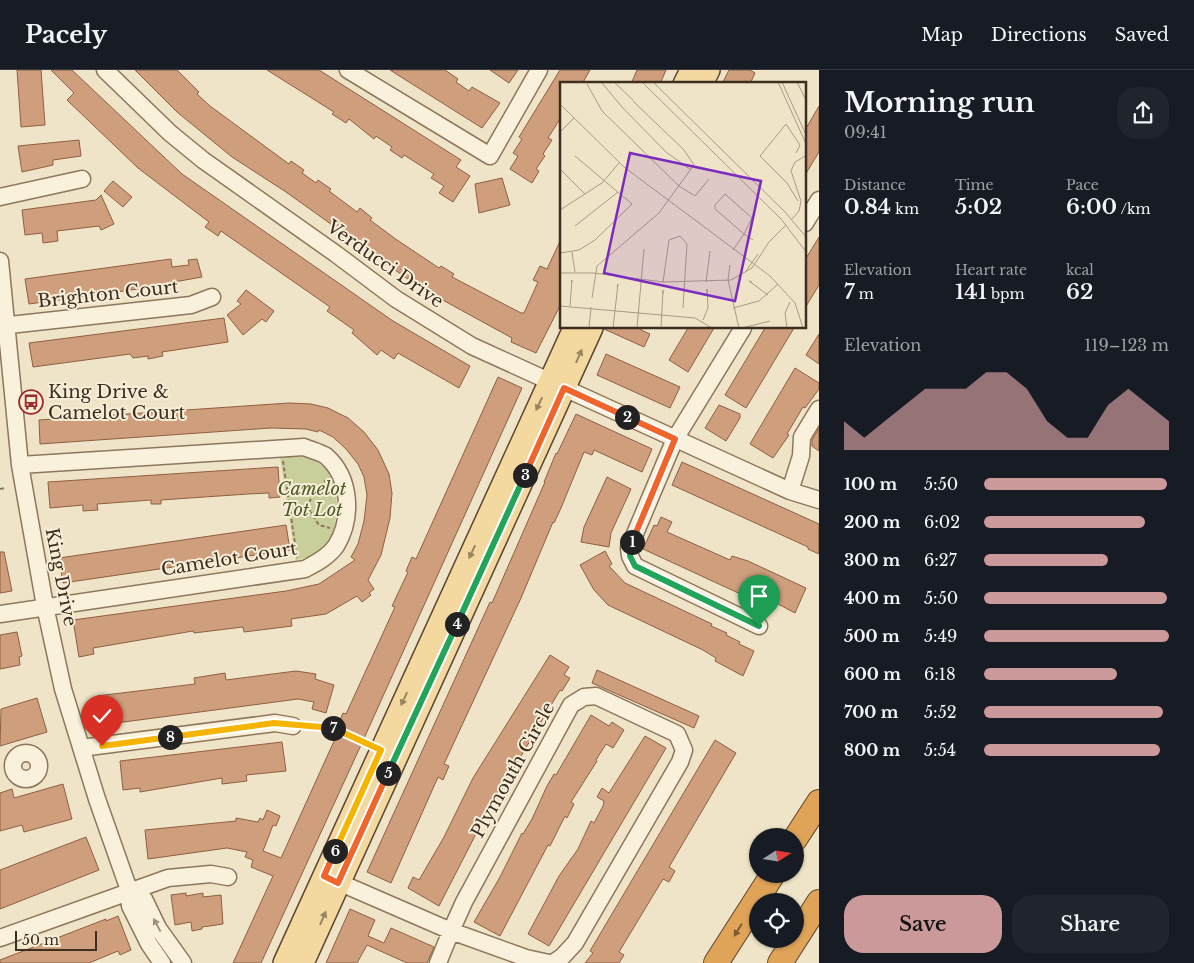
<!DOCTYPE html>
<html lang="en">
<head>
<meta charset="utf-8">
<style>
  :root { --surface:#171b24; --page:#20242c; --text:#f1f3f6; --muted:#9ea1a6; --line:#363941; --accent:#cc999b }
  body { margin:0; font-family:"Libre Baskerville",serif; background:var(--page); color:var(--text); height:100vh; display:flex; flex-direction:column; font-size:19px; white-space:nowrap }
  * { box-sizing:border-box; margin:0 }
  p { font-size:16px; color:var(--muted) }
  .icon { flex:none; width:28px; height:28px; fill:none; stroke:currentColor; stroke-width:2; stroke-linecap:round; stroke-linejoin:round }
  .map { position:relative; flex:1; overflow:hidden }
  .side { display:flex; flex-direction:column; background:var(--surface); width:375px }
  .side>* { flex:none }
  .needle { width:32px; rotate:78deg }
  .fabs { position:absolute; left:749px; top:758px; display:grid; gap:10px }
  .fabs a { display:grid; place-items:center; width:55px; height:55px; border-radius:50%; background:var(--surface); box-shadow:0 1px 4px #0004; font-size:25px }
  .scale { position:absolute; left:15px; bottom:12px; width:82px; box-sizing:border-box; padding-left:5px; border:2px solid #3d2e20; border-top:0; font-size:14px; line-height:18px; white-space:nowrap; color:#3d2e20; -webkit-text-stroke:4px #f7eed8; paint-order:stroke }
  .pin { position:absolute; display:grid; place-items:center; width:42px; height:42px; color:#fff; margin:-51px -21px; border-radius:50% 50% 50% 0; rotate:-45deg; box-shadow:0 0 5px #0007 }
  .pin .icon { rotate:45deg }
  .km { position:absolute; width:25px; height:25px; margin:-12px; border-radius:50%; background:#222; color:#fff; font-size:14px; line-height:25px; text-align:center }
  .round { display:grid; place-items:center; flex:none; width:52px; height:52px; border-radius:20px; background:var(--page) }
  .head { display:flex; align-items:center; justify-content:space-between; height:85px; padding:0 25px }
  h1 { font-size:28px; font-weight:600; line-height:38px }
  .metrics { display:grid; grid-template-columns:repeat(3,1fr); gap:8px; height:85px; padding:5px 25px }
  .metrics div { display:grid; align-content:center }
  .metrics b { font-size:21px; font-weight:600 }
  .metrics small { font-size:14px; font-weight:400 }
  .metrics p { font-size:14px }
  .chart { height:140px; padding:10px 25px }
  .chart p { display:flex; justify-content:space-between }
  .chart svg { width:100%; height:90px; margin-top:5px; fill:var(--accent); opacity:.7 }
  .action { display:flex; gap:10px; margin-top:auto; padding:10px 25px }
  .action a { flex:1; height:58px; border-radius:20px; background:var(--accent); color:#111; font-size:20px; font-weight:600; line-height:58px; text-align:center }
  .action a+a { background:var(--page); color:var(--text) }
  ul { padding:0 25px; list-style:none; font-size:16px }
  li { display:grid; grid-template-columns:80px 60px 1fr; align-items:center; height:38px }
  li i { height:12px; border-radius:6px; background:var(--accent) }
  header { display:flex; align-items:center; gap:30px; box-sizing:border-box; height:70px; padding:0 25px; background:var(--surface); border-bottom:1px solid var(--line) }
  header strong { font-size:24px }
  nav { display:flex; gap:28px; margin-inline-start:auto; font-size:18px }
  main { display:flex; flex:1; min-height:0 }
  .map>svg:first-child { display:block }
  .green { fill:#c9cf9b }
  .building { fill:#cf9f7d; stroke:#8d5f41 }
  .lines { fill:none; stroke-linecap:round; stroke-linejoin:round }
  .minor-casing { stroke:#8d765c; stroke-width:19 }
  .major-casing { stroke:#5b4430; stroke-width:24 }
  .highway-casing { stroke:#5b4430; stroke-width:26 }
  .path { stroke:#8d765c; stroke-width:2; stroke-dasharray:4 2.5; stroke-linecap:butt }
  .minor { stroke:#faf1dc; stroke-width:16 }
  .major { stroke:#f3d9a0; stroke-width:21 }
  .highway { stroke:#e0a458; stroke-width:24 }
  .oneway { fill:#988460 }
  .oneway2 { fill:#9c907e }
  .oneway3 { fill:#7e5d36 }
  .split-1-casing { stroke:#fff; stroke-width:10 }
  .split-2-casing { stroke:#fff; stroke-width:10 }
  .split-3-casing { stroke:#fff; stroke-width:10 }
  .split-4-casing { stroke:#fff; stroke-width:10 }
  .split-5-casing { stroke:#fff; stroke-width:10 }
  .split-6-casing { stroke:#fff; stroke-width:10 }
  .split-7-casing { stroke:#fff; stroke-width:10 }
  .split-8-casing { stroke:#fff; stroke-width:10 }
  .split-9-casing { stroke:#fff; stroke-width:10 }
  .split-1 { stroke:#22a559; stroke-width:6 }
  .split-2 { stroke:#f0652b; stroke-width:6 }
  .split-3 { stroke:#f0652b; stroke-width:6 }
  .split-4 { stroke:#22a559; stroke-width:6 }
  .split-5 { stroke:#22a559; stroke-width:6 }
  .split-6 { stroke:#f0652b; stroke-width:6 }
  .split-7 { stroke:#f5b400; stroke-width:6 }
  .split-8 { stroke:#f5b400; stroke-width:6 }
  .split-9 { stroke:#f5b400; stroke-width:6 }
  .labels { text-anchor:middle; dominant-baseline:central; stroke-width:4; stroke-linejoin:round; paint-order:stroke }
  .street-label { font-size:18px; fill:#3d2e20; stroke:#f7eed8 }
  .poi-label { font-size:18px; fill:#3d2e20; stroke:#f7eed8; text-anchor:start }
  .park-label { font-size:18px; font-style:italic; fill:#4d5a26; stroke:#f7eed8 }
  .inset-road { fill:none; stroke:#a89b85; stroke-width:1 }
  .view { fill:#7b2cbf; fill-opacity:0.15; stroke:#7b2cbf; stroke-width:2.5 }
  .inset-edge { fill:none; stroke:#3d2e20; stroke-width:2.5 }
</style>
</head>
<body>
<header>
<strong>Pacely</strong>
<nav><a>Map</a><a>Directions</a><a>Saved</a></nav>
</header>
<main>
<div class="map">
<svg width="819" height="893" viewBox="0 0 819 893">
  <rect width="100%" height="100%" fill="#f0e4c8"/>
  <path class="green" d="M 280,387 C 288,387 299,386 307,388 C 335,397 339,422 336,447 C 335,457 331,471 324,479 C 316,486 306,488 296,490 Z"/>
  <path class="building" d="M 17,0 L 41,0 L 45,55 L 21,57 Z
    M 51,0 L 72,0 L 182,104 L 393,251 L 470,296 L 459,318 L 398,283 L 394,289 L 381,280 L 377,285 L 352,263 L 354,260 L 327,241 L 330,237 L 221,161 L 218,166 L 205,157 L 209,152 L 138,98 L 67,30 L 74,23 Z
    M 135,0 L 177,0 L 199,22 L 197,24 L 210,36 L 289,94 L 291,91 L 304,100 L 302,103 L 316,113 L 318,110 L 331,119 L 329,121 L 357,142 L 360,138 L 372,148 L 370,150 L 397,170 L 439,198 L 441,196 L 454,204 L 452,207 L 521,243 L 524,243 L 538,212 L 533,210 L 540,196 L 547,199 L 562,167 L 562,232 L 536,283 L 511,272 L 512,268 L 419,217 L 286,122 L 232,87 L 177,42 Z
    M 267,0 L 319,0 L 461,90 L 456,97 L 470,106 L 453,132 L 439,123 L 444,116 L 431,108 L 434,104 L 404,85 L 402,88 L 390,80 L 392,77 L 376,66 L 374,69 L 349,49 L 346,53 L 332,44 L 334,42 Z
    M 390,0 L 445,0 L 458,9 L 456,12 L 469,21 L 472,17 L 500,33 L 482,58 Z
    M 490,0 L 518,0 L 509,13 Z
    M 560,0 L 590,0 L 582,14 L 562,14 L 562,46 L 548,68 L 552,70 L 543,84 L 545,86 L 536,99 L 539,101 L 532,113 L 510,99 L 518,86 L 513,83 L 522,69 L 519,67 Z
    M 637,0 L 666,0 L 660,14 L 631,14 Z
    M 729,0 L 750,0 L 755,3 L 750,14 L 722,14 Z
    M 819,36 L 819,82 L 805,105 L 805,60 Z
    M 79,70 L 81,86 L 53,90 L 53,95 L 22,102 L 18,76 Z
    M 502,108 L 510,135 L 479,143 L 475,114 Z
    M 113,111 L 132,127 L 123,137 L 104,121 Z
    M 101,125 L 114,154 L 101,160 L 99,156 L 57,161 L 58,171 L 43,173 L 42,163 L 25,165 L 22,140 L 96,130 Z
    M 819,167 L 819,215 L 805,238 L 805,190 Z
    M 171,189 L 172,197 L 189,195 L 188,190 L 197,189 L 202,207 L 174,212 L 174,214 L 29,234 L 25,209 Z
    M 246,220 L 274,241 L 266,252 L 262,249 L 243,265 L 227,245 L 241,234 L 237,231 Z
    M 224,248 L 228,272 L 162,282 L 163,286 L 148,289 L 148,286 L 133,288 L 130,284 L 33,297 L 29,273 Z
    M 604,258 L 642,258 L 641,260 L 650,264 L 644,277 L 604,259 Z
    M 688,258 L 714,258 L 688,302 L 669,290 Z
    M 765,258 L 794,258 L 746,338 L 725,325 Z
    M 819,264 L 819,294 L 806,285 Z
    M 606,284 L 680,317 L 670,338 L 597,305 Z
    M 795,298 L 819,313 L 819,319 L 805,338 L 803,337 L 787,364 L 789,365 L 773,388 L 750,374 Z
    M 498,307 L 522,318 L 361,675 L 261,893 L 233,893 L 273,806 L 251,797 L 253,790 L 245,787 L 247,782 L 227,778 L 148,789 L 145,760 L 236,751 L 236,748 L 258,752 L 260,748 L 263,750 L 267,740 L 280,746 L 276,756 L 273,755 L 263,781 L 281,788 L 340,658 L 337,657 L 343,643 L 346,644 L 395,537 L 392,536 L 408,502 L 406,501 L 412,487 L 416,489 Z
    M 289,333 L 311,334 L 328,338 L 348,348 L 364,362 L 378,380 L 389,404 L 392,423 L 390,448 L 381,485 L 368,510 L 374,519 L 369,523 L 371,525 L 362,532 L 357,526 L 326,544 L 291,549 L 292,556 L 244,562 L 243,557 L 194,563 L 193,561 L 93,578 L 94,584 L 79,587 L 73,550 L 286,521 L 319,514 L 355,490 L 351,487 L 358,474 L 364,451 L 367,425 L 364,407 L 358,394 L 346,379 L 333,367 L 319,360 L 318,362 L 306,359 L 271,358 L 40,374 L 39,350 Z
    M 719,335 L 740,344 L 740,348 L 726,371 L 705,358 Z
    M 576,344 L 652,379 L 642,402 L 594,380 L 592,385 L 584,382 L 561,438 L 554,453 L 553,452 L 521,528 L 444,694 L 449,696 L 443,710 L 438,707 L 391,813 L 367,802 L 490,532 L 492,533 L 545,412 L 544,412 L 556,383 L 557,384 Z
    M 819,358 L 819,381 L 812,376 L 812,370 Z
    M 682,392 L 819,454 L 819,484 L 808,479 L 808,477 L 672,415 Z
    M 278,397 L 280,427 L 269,428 L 269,423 L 248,424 L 161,430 L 161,434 L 151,434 L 151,430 L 97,434 L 98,440 L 83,441 L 83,435 L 50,438 L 48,412 Z
    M 607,407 L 631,419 L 611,463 L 609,477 L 581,472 L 584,457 Z
    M 661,447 L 672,452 L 667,462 L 730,490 L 732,486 L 748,491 L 806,518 L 795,543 L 765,527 L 764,529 L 749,523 L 747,527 L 643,479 L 654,455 L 657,456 Z
    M 286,455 L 290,480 L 63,513 L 59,488 Z
    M 605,481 L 612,494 L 609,496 L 625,513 L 712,554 L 711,556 L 727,563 L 726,565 L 740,572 L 739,574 L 754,581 L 743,606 L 715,591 L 716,588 L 703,580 L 608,535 L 594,520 L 580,495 Z
    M 0,482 L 4,482 L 12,521 L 0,523 Z
    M 17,562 L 22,586 L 19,587 L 20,595 L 0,599 L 0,565 Z
    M 550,585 L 569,597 L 564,605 L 570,608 L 562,621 L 560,620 L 501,720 L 499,719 L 439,836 L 408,818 L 413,807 L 419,810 L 444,767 L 473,708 Z
    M 597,600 L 699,646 L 694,658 L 592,613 Z
    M 296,601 L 316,604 L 315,609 L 334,615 L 326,643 L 312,639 L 314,632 L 298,629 L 101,655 L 97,626 L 195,614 L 194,608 L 225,603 L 226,610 Z
    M 37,628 L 47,662 L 0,676 L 1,639 Z
    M 591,645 L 609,656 L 612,652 L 624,660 L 613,678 L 606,674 L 596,690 L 597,691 L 571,732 L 574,734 L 567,748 L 565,746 L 550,776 L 548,775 L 500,866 L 474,852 L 500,807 L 522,763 L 523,764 L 532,749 L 547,716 L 554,704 L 556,705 Z
    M 645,666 L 666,678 L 549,876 L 528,864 L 559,806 L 578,779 L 591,751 L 594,753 L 603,736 L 604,731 L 597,727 L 602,718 L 609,723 Z
    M 715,670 L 736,683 L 669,797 L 675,801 L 669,812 L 663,809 L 619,882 L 624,885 L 619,893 L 585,893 L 593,883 L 590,881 Z
    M 282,672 L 286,701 L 246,705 L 247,711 L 222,714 L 222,708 L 140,722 L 140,718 L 123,720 L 120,691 Z
    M 63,714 L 72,749 L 24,762 L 22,755 L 0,761 L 0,723 L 12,719 L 14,728 Z
    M 86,767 L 99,800 L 0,839 L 0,800 Z
    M 186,823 L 186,826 L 203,823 L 203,827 L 221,825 L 223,854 L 202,857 L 202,859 L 192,861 L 191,852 L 175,855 L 171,825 Z
    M 350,839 L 375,850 L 368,866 L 384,873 L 391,858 L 434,877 L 427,893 L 407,893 L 367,875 L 357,893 L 326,893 Z
    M 118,846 L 131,880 L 120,885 L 118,881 L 89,893 L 0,893 L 0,890 L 106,849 L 106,851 Z"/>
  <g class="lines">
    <g class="minor-casing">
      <path id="minor" d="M 105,0 L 170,63 L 203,90 L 336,184 L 396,229 L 472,276 L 790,421 L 819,430
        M 348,0 L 490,86 L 539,0
        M 0,127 L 82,109
        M 805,153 L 819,130
        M 0,191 L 20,395 L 45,536 L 63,619 L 97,729 L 129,820 L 130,836 L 149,874 L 162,893
        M 0,256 L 191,235 L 212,227
        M 743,258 L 675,369 L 629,478 L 630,486 L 635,496 L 759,556
        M 790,421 L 801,386 L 802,367 L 819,339
        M 0,544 L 305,499 C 316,493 328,487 336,476 C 353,448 351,408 326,386 C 320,382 311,380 304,377 L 20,395
        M 81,678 L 275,653 L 293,656
        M13 696a13 13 0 1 1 26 0a13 13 0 1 1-26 0Z
        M 329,808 L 451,861 L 438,893
        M 129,820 L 144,829 L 158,858 L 183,893
        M 0,868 L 168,808 L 211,804 L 228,807
        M 549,893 L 526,888 L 451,861 L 464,832 L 571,635 L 584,627 L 596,626 L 677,664 L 684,680 L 680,692 L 575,873 L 562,887 L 553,893"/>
    </g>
    <g class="major-casing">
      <path id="major" d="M 684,14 L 691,0
        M 702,14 L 709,0
        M 284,893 L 574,258
        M 303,893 L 592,258"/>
    </g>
    <g class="highway-casing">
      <path id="highway" d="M 795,769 L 819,732
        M 716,893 L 773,804
        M 780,893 L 819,832"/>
    </g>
    <path class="path" d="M 283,391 L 297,488
      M 327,409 L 315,420 L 307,437 L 319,455 L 330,458
      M 0,419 L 5,418
      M 291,443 L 307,437
      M 306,656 L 329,656 L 368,674"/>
    <use href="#minor" class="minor"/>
    <use href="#major" class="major"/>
    <use href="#highway" class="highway"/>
  </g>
  <defs><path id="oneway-solid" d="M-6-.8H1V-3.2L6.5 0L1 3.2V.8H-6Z" transform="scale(1.25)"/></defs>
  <g class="oneway">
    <use href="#oneway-solid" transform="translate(579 286) rotate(-66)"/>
    <use href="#oneway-solid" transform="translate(539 334) rotate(115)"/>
    <use href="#oneway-solid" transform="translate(472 482) rotate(115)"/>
    <use href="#oneway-solid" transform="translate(404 629) rotate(115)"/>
    <use href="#oneway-solid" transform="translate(323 848) rotate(-67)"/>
  </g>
  <use class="oneway2" href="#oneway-solid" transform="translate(157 855) rotate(-118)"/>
  <use class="oneway3" href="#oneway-solid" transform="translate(738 860) rotate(122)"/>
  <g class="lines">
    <g class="split-1-casing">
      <path id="split-1" d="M 632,472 L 630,486 L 635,496 L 759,556"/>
    </g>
    <g class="split-2-casing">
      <path id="split-2" d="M 627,347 L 675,369 L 632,472"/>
    </g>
    <g class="split-3-casing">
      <path id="split-3" d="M 525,405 L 564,318 L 627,347"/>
    </g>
    <g class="split-4-casing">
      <path id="split-4" d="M 457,554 L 525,405"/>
    </g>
    <g class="split-5-casing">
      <path id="split-5" d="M 388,703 L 457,554"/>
    </g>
    <g class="split-6-casing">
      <path id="split-6" d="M 335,781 L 324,806 L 338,813 L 388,703"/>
    </g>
    <g class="split-7-casing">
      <path id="split-7" d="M 333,658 L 381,680 L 335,781"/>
    </g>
    <g class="split-8-casing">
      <path id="split-8" d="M 170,667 L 274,653 L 333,658"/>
    </g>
    <g class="split-9-casing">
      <path id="split-9" d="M 102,676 L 170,667"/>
    </g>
    <use href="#split-1" class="split-1"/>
    <use href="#split-2" class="split-2"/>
    <use href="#split-3" class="split-3"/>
    <use href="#split-4" class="split-4"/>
    <use href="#split-5" class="split-5"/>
    <use href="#split-6" class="split-6"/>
    <use href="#split-7" class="split-7"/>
    <use href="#split-8" class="split-8"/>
    <use href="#split-9" class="split-9"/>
  </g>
  <defs>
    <g id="bus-ring" transform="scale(1.25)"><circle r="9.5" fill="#f7eed8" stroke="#9e2a2b" stroke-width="1.5"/><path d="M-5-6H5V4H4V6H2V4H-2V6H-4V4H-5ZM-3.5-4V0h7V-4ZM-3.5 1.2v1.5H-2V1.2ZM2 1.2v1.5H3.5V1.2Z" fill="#9e2a2b"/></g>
  </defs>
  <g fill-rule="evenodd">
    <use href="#bus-ring" x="31" y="332"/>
  </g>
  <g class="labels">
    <g class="street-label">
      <text transform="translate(385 194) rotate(35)">Verducci Drive</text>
      <text transform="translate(108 224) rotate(-6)">Brighton Court</text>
      <text transform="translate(229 489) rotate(-9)">Camelot Court</text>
      <text transform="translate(61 507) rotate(79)">King Drive</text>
      <text transform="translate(513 700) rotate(-61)">Plymouth Circle</text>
    </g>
    <g class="poi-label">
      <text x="48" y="322">King Drive &amp;<tspan x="48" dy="21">Camelot Court</tspan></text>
    </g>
    <g class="park-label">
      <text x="312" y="419">Camelot<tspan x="312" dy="21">Tot Lot</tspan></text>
    </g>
  </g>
  <g transform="translate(560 12)">
    <rect width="246" height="246" fill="#f0e4c8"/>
    <path class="inset-road" d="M 15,0 L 47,0M 54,0 L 73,18M 82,0 L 221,137 L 247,171M 93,0 L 225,130 L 247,156M 218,0 L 247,64M 222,0 L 247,55M 237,0 L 247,20M 42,1 L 62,25M 27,2 L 42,29 L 119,104 L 135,114 L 149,97M 0,22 L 64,85 L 210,194 L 235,221 L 243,246M 62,25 L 106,70 L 131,88M 0,50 L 14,36M 236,71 L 240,63 L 226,42 L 200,74 L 227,101 L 238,119M 0,87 L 25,112M 165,112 L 192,136 L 184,152 L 155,127 L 155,123 ZM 0,128 L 42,101 L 59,81M 231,138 L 239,129 L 241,119 L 231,89 L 235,80 L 247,73M 15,144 L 58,110M 173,168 L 184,152 L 193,158M 12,170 L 15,190M 0,171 L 19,168 L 35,158 L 72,122 L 15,74M 170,183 L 168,198 L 179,246M 186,189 L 198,172M 0,191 L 34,191 L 103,200 L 171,198 L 192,186 L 209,160 L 226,143M 103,200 L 109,158 L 120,154 L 127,162 L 123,226M 146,200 L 150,169M 192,200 L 189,199 L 208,213M 32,216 L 37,184 L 99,131 L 134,83 L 124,68 L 73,19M 0,224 L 135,236 L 152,246M 10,224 L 12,198 L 11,201M 173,226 L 199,219 L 218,202M 143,238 L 148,226 L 147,207 L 147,211M 29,246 L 31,225M 53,246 L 58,202 L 57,205M 77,246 L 84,167M 101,246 L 103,208 L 103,212M 182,246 L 210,239M 227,246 L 225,231 L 230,220"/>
    <path class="view" d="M 70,71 L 201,99 L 175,219 L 44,191 Z"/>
    <rect width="246" height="246" class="inset-edge"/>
  </g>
</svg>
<div class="fabs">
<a><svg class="needle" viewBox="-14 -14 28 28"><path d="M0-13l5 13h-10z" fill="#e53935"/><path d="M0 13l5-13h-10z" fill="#9ea1a6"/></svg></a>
<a><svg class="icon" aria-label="locate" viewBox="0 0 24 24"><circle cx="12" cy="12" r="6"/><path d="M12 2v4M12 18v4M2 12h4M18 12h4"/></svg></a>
</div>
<div class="scale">50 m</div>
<div class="pin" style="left:759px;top:556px;background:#1e9e55"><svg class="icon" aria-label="arrive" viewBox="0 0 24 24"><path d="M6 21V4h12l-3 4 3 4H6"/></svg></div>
<div class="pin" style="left:102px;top:676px;background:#d93025"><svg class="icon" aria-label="check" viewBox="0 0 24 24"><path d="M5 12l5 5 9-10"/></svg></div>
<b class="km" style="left:632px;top:472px">1</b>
<b class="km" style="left:627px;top:347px">2</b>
<b class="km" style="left:525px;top:405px">3</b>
<b class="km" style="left:457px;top:554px">4</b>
<b class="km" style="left:388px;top:703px">5</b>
<b class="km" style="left:335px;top:781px">6</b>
<b class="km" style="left:333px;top:658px">7</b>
<b class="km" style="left:170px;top:667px">8</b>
</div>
<section class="side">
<div class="head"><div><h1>Morning run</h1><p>09:41</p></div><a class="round"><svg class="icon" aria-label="share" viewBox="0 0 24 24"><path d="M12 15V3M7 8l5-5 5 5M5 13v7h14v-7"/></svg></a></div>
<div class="metrics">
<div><p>Distance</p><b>0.84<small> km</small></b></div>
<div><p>Time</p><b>5:02</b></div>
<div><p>Pace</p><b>6:00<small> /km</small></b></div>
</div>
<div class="metrics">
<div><p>Elevation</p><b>7<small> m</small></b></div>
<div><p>Heart rate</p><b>141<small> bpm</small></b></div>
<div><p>kcal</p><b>62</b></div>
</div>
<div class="chart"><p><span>Elevation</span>119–123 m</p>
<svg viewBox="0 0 160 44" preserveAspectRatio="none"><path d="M0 44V30L10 38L20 30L30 22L40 14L50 14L60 14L70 6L80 6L90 14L100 30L110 38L120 38L130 22L140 14L150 22L160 30V44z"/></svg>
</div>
<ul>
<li><b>100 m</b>5:50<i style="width:99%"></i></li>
<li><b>200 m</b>6:02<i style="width:87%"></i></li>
<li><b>300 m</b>6:27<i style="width:67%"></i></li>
<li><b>400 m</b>5:50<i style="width:99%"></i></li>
<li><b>500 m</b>5:49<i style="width:100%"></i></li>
<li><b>600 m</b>6:18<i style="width:72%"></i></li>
<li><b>700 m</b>5:52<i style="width:97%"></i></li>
<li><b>800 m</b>5:54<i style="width:95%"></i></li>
</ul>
<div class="action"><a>Save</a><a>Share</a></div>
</section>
</main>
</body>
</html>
